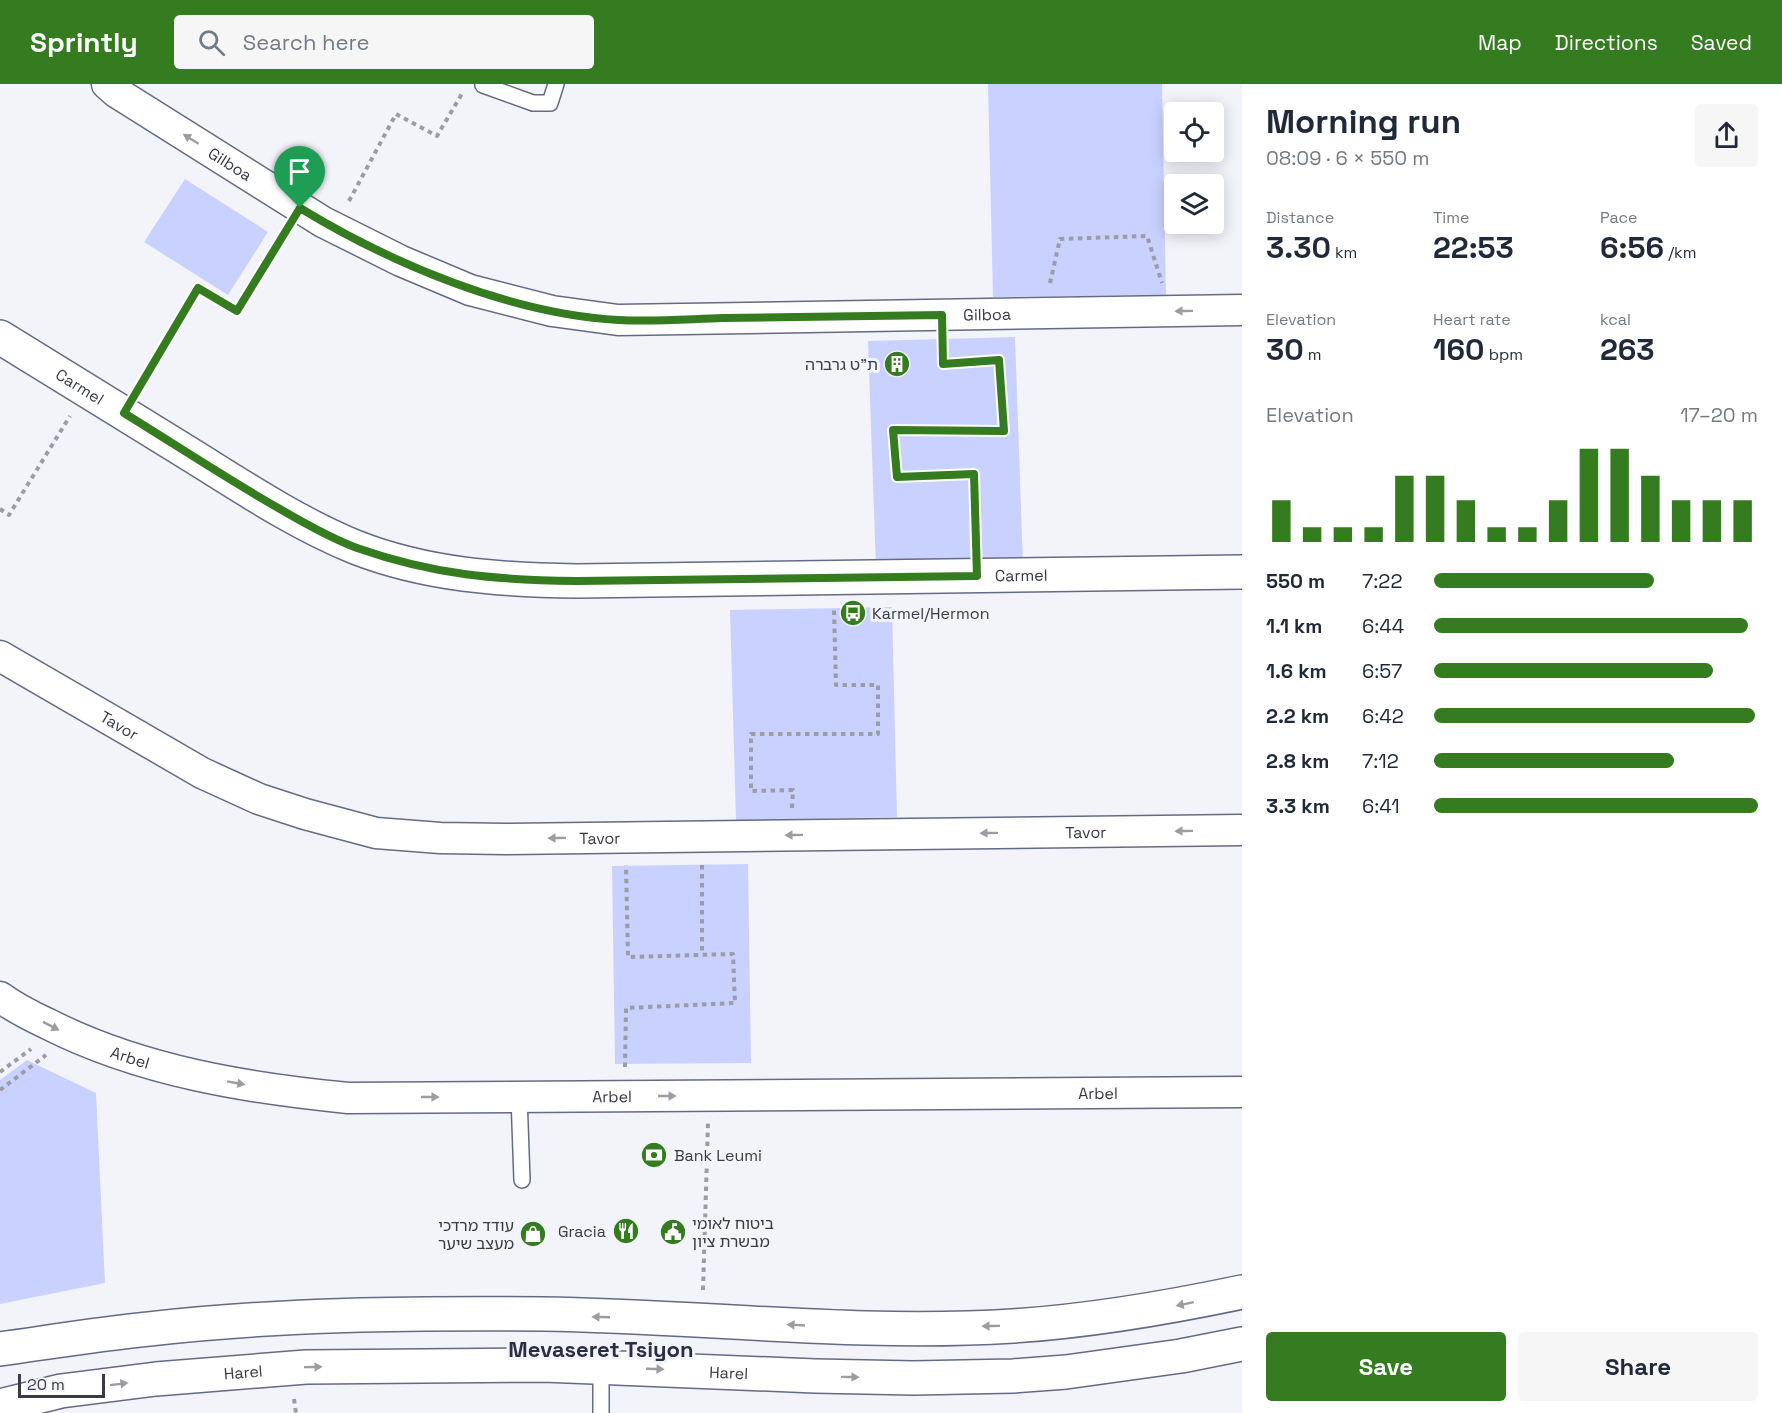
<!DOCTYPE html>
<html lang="en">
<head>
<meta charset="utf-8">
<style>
  :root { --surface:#fff; --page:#f6f6f7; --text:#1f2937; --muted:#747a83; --accent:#357b1f }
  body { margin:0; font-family:"Space Grotesk","Noto Sans Hebrew",sans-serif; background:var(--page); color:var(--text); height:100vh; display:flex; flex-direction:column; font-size:22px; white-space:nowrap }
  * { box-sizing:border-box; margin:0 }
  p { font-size:20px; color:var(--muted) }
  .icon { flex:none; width:33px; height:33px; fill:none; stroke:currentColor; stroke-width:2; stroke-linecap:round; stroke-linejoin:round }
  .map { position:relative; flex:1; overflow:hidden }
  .panel { display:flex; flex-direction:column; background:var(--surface); width:540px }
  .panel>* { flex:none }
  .fabs { position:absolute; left:1164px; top:18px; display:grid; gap:12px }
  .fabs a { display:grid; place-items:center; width:60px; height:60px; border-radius:6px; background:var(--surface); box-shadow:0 3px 15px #0003; font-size:30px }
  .scale { position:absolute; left:18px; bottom:15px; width:87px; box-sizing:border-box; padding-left:6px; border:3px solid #383a46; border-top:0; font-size:16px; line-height:21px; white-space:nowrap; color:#383a46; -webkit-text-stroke:4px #f3f4fa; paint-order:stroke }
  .pin { position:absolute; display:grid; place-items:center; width:51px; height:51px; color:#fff; margin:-62px -26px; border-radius:50% 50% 50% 0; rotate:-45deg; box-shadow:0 0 6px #0007 }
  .pin .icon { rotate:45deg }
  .round { display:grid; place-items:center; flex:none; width:63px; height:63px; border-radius:6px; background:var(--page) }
  .overview { display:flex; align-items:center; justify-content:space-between; height:102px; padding:0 24px }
  h1 { font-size:33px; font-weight:800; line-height:45px }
  .metrics { display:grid; grid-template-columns:repeat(3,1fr); gap:9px; height:102px; padding:6px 24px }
  .metrics div { display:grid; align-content:center }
  .metrics b { font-size:30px; font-weight:800 }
  .metrics small { font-size:16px; font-weight:400 }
  .metrics p { font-size:16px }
  .chart { height:168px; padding:12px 24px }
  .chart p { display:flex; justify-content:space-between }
  .chart svg { width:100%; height:108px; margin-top:6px; stroke:var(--accent); stroke-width:6 }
  .button { display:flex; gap:12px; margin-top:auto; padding:12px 24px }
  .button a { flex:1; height:69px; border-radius:6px; background:var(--accent); color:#fff; font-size:24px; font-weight:800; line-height:69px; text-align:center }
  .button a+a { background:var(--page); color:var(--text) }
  ul { padding:0 24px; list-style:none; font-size:20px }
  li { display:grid; grid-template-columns:96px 72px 1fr; align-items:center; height:45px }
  li i { height:15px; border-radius:8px; background:var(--accent) }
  header { display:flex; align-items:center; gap:36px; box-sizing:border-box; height:84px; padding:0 30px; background:var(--accent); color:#fff }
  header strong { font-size:28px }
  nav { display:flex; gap:33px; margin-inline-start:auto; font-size:21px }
  .search { width:420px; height:54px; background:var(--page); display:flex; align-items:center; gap:15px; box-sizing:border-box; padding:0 21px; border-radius:6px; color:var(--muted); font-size:22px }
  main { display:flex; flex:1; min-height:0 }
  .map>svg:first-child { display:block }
  .green { fill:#c9d2ff }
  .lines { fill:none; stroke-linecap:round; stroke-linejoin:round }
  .service-casing { stroke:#656a84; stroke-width:18 }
  .minor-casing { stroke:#656a84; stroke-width:33 }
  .tertiary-casing { stroke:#656a84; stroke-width:36 }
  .secondary-casing { stroke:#656a84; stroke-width:36 }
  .path { stroke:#9b9da6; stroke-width:4; stroke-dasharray:4.5 4.5; stroke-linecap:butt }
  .service { stroke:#fff; stroke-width:15 }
  .minor { stroke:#fff; stroke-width:30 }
  .tertiary { stroke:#fff; stroke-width:33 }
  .secondary { stroke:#fff; stroke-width:33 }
  .oneway { fill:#9c9ca2 }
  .route-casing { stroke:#fff; stroke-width:12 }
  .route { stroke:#357b1f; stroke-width:8 }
  .labels { text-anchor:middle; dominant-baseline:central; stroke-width:6; stroke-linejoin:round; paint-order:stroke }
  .street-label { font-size:16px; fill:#383a46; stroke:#f3f4fa }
  .poi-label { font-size:16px; fill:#383a46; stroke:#f3f4fa; text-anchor:end }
  .district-label { font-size:22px; font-weight:bold; fill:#2a2d44; stroke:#f3f4fa }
</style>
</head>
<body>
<header>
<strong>Sprintly</strong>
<div class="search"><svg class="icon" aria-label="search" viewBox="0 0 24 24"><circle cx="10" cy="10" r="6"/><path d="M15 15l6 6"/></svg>Search here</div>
<nav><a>Map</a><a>Directions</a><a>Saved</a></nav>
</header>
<main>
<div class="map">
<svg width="1242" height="1329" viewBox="0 0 1242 1329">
  <rect width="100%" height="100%" fill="#f3f4fa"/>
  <path class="green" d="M 988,0 L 1162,0 L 1166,211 L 993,213 Z
    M 185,95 L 268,148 L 228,211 L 144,158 Z
    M 1015,253 L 1023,481 L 876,485 L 868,257 Z
    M 892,523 L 897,733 L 736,737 L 730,526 Z
    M 748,780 L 751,979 L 615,980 L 612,782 Z
    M 27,976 L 96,1009 L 105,1199 L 0,1220 L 0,996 Z"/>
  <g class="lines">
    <g class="service-casing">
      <path id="service" d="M 483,1 L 533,19 L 550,19 L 556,0
        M 519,1012 L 522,1096
        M 601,1329 L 601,1283"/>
    </g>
    <g class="minor-casing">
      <g id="minor">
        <path id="s1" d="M 107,0 L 116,8 L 323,138 L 401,177 L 470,206 L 552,227 L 618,236 L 1242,226"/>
        <path id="s2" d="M 0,572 L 202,689 L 259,715 L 305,730 L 376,749 L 440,754 L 506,755 L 1242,746"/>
        <path id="s3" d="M 0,913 C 15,924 31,932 48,940 C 141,987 246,1004 348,1014 L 1242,1008"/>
      </g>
    </g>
    <g class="tertiary-casing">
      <g id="tertiary">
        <path id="s4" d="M 0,253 C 65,293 131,334 196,374 C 247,406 299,440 355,463 C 426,491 501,496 577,497 L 1242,488"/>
      </g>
    </g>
    <g class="secondary-casing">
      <g id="secondary">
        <path d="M 0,1265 C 50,1258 99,1250 149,1245 C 279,1230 412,1229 543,1230 C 700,1232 856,1252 1013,1242 C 1090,1237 1166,1224 1242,1208"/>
        <path id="s5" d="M 0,1322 L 61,1307 L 156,1295 L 306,1283 L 544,1281 L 815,1292 L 914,1294 L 1013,1292 L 1066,1288 L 1181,1272 L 1242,1260"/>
      </g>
    </g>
    <path class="path" d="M 349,117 L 396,30 L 437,52 L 463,8
      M 1050,199 L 1060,155 L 1147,152 L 1162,199
      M 943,259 L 943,280 L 999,276 L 1004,347 L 893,346 L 897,393 L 974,390 L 976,463
      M 140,303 L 198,204 L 236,227 L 286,147
      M 0,425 L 9,431 L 70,332
      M 792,724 L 793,706 L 751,707 L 751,650 L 878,650 L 878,601 L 836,601 L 834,525
      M 702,781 L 702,871
      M 625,983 L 626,924 L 735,919 L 733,870 L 628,873 L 626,781
      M 0,988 L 31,965
      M 0,1006 L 46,971
      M 703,1206 L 708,1039
      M 294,1315 L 296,1329"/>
    <use href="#service" class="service"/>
    <use href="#minor" class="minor"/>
    <use href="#tertiary" class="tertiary"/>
    <use href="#secondary" class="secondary"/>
  </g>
  <defs><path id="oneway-solid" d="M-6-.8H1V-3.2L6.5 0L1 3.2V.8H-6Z" transform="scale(1.5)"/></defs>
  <g class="oneway">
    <use href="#oneway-solid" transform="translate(191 55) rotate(-148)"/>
    <use href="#oneway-solid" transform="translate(1184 227) rotate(179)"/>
    <use href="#oneway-solid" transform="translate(1184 747) rotate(179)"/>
    <use href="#oneway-solid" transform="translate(989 749) rotate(179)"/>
    <use href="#oneway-solid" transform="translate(794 751) rotate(179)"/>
    <use href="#oneway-solid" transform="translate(557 754) rotate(179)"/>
    <use href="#oneway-solid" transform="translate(51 942) rotate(27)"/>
    <use href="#oneway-solid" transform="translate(236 999) rotate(10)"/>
    <use href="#oneway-solid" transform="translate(667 1012)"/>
    <use href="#oneway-solid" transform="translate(430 1013)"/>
    <use href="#oneway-solid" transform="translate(1185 1220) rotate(168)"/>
    <use href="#oneway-solid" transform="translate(601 1233) rotate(-178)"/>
    <use href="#oneway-solid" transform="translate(796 1241) rotate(-177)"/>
    <use href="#oneway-solid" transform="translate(991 1242) rotate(179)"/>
    <use href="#oneway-solid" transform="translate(313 1283) rotate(-1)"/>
    <use href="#oneway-solid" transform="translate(655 1285) rotate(2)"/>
    <use href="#oneway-solid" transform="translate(850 1293) rotate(1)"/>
    <use href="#oneway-solid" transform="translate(119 1300) rotate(-7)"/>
  </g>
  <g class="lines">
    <g class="route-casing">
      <path id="route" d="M 300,124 C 392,180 511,230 619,236 C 653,238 689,235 723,234 C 796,233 869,232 942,231 L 943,280 L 999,276 L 1004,347 L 893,346 L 897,393 L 974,390 L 977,492 L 577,497 C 497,496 434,491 357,464 C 330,454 304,439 280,425 C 227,395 176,361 124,329 L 198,204 L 237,227 Z"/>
    </g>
    <use href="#route" class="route"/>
  </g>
  <defs>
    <g id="building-disc" transform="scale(1.35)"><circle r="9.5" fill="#357b1f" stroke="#f3f4fa"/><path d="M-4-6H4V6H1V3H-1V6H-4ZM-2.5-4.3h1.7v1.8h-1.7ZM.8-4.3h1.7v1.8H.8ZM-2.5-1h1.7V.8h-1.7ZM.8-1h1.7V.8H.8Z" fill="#fff"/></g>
    <g id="bus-disc" transform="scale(1.35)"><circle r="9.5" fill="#357b1f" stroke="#f3f4fa"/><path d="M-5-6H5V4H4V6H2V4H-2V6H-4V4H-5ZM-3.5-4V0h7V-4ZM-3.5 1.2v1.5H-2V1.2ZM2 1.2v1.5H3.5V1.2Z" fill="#fff"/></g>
    <g id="bank-disc" transform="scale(1.35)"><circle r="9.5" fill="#357b1f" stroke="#f3f4fa"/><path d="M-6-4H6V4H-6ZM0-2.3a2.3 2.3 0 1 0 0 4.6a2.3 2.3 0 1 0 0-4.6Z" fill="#fff"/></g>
    <g id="restaurant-disc" transform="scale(1.35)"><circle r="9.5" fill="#357b1f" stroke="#f3f4fa"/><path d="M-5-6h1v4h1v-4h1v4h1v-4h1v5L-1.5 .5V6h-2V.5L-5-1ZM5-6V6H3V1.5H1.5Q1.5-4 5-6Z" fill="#fff"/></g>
    <g id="civic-disc" transform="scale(1.35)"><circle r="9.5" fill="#357b1f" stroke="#f3f4fa"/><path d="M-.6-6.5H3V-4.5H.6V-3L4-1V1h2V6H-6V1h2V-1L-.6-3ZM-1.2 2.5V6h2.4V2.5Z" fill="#fff"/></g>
    <g id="shop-disc" transform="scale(1.35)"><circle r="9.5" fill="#357b1f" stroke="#f3f4fa"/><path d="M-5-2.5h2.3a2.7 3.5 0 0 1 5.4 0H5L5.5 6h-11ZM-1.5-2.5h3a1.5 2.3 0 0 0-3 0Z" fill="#fff"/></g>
  </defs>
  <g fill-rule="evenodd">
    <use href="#building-disc" x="897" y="280"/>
    <use href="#bus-disc" x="853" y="529"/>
    <use href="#bank-disc" x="654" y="1071"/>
    <use href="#restaurant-disc" x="626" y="1147"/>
    <use href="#civic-disc" x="673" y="1148"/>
    <use href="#shop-disc" x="533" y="1150"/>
  </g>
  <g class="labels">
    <g class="street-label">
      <text stroke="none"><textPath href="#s1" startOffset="147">Gilboa</textPath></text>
      <text stroke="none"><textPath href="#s1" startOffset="939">Gilboa</textPath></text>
      <text stroke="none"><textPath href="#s4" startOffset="94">Carmel</textPath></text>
      <text stroke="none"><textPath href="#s4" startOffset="1083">Carmel</textPath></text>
      <text stroke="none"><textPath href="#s2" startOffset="138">Tavor</textPath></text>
      <text stroke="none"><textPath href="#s2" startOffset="1128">Tavor</textPath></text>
      <text stroke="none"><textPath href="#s2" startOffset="642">Tavor</textPath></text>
      <text stroke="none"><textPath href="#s3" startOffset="144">Arbel</textPath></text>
      <text stroke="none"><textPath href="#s3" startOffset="1116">Arbel</textPath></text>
      <text stroke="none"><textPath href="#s3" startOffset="630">Arbel</textPath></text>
      <text stroke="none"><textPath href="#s5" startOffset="246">Harel</textPath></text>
      <text stroke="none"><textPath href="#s5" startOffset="732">Harel</textPath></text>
    </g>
    <g class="poi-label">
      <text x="878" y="280">ת"ט גרברה</text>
      <text x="872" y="529" text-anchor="start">Karmel/Hermon</text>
      <text x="674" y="1071" text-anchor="start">Bank Leumi</text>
      <text x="692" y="1139" text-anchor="start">ביטוח לאומי<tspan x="692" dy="18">מבשרת ציון</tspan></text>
      <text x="514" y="1141">עודד מרדכי<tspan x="514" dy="18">מעצב שיער</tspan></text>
      <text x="606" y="1147">Gracia</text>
    </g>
    <g class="district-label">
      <text x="601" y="1265">Mevaseret Tsiyon</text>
    </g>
  </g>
</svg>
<div class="fabs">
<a><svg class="icon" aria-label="locate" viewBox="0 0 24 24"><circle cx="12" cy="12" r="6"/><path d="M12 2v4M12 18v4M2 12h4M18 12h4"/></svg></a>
<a><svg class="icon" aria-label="layers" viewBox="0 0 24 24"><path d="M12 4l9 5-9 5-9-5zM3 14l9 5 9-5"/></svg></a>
</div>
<div class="scale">20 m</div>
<div class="pin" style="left:300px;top:124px;background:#1e9e55"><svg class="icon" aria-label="arrive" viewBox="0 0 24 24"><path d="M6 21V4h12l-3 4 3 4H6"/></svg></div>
</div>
<section class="panel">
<div class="overview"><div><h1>Morning run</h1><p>08:09 · 6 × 550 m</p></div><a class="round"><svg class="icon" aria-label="share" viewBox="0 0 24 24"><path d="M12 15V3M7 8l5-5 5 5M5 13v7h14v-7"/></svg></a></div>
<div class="metrics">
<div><p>Distance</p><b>3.30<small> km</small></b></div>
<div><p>Time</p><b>22:53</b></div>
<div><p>Pace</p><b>6:56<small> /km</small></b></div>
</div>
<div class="metrics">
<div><p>Elevation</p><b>30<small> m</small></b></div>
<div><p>Heart rate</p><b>160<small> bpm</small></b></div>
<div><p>kcal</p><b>263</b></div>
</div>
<div class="chart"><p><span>Elevation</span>17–20 m</p>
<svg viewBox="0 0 160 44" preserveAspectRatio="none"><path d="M5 44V27M15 44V38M25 44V38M35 44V38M45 44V17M55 44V17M65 44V27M75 44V38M85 44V38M95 44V27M105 44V6M115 44V6M125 44V17M135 44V27M145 44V27M155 44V27"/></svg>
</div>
<ul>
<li><b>550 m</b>7:22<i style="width:68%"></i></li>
<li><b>1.1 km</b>6:44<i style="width:97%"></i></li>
<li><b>1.6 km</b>6:57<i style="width:86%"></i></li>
<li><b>2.2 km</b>6:42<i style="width:99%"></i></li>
<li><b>2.8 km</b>7:12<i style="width:74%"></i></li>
<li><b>3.3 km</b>6:41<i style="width:100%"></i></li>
</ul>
<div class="button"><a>Save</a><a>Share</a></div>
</section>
</main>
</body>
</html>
